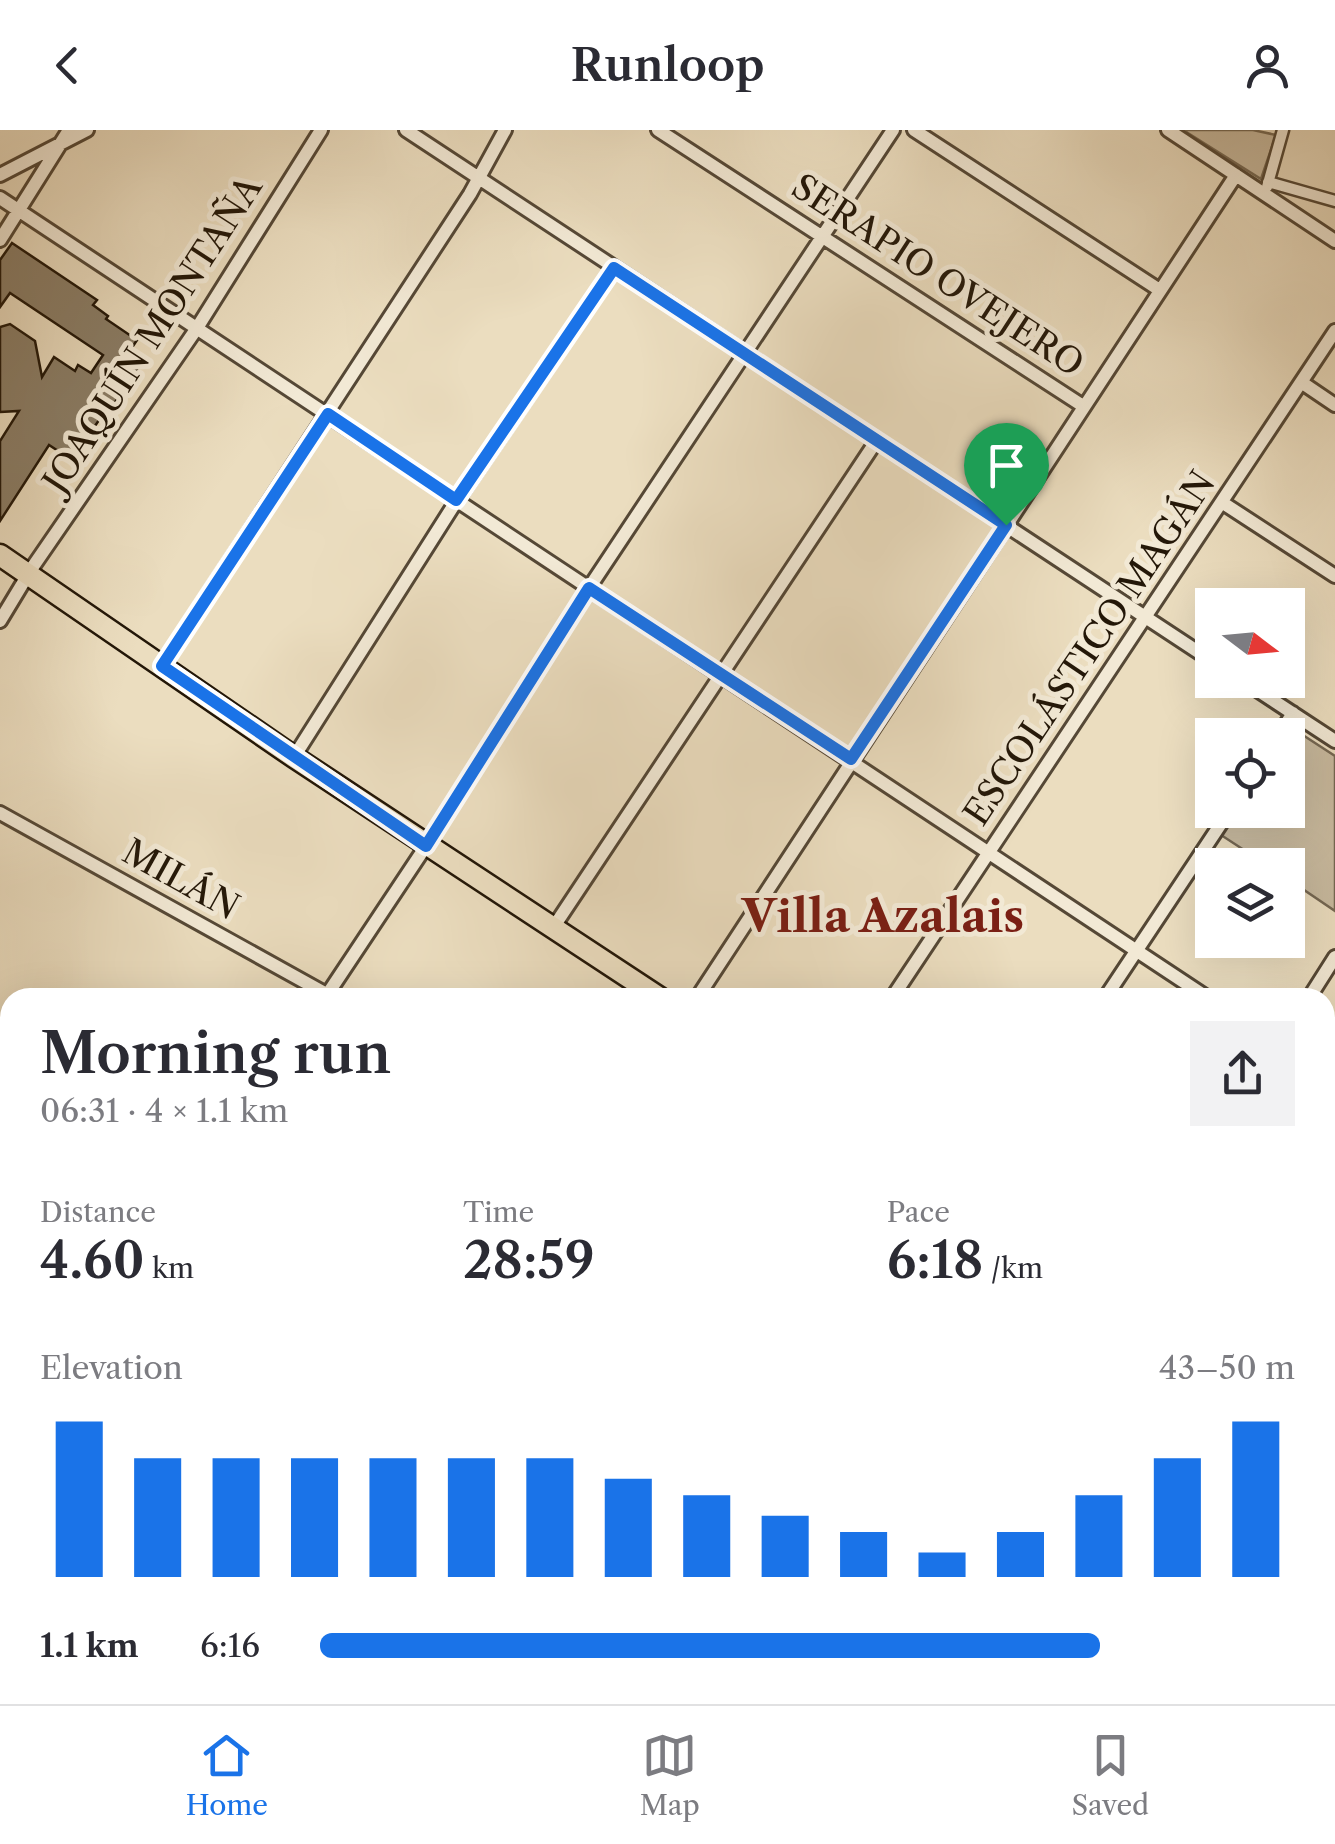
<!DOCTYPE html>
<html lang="en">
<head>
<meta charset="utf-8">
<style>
  :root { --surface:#fff; --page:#f2f2f3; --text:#2b2b33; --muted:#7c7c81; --line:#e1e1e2; --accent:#1a73e8 }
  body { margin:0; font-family:"Libre Caslon Text",serif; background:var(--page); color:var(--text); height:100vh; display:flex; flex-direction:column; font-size:38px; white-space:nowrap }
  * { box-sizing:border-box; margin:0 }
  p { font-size:32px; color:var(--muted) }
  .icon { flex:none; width:55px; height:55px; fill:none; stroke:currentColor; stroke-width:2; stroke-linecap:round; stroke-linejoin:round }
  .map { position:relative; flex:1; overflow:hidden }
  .drawer { position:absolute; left:0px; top:858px; width:1335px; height:718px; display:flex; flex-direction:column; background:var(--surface); border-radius:30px 30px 0 0; box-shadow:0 10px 40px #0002 }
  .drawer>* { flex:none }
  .needle { width:65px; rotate:106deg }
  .controls { position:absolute; left:1195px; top:458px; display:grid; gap:20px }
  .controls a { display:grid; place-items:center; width:110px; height:110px; border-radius:0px; background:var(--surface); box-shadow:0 10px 40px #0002; font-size:50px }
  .pin { position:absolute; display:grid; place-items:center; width:85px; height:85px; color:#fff; margin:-102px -42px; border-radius:50% 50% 50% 0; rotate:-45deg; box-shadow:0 0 10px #0007 }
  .pin .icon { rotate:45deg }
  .round { display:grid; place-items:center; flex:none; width:105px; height:105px; border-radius:0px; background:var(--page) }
  .summary { display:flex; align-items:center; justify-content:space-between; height:170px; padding:0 40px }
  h1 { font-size:55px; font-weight:600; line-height:75px }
  .metrics { display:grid; grid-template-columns:repeat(3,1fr); gap:15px; height:170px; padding:10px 40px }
  .metrics div { display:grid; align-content:center }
  .metrics b { font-size:50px; font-weight:600 }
  .metrics small { font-size:28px; font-weight:400 }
  .metrics p { font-size:28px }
  .chart { height:280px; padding:20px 40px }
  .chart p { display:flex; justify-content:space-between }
  .chart svg { width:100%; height:180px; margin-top:10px; stroke:var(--accent); stroke-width:6 }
  ul { padding:0 40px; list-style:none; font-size:32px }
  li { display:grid; grid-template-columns:160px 120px 1fr; align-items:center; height:75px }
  li i { height:25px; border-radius:12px; background:var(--accent) }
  header { display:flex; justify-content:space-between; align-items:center; height:130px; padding:0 40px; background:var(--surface); font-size:45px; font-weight:600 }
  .tabs { display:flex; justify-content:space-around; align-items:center; height:140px; border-top:2px solid var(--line); background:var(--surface); font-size:28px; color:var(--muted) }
  .tabs a { display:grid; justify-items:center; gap:5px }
  .tabs .active { color:var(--accent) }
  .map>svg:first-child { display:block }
  .green { fill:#c9bba0; stroke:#766954; stroke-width:2.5 }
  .building { fill:#8b7e67; stroke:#231708; stroke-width:2.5 }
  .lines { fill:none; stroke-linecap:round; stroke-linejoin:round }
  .service-casing { stroke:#554836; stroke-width:11 }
  .pedestrian-casing { stroke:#554836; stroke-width:15 }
  .minor-casing { stroke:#554836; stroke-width:18 }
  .secondary-casing { stroke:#231708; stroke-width:22 }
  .primary-casing { stroke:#231708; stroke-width:25 }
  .path { stroke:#231708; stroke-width:2.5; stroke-dasharray:2.5 5; stroke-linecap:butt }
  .service { stroke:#f2e9d5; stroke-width:6 }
  .pedestrian { stroke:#f2e9d5; stroke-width:10 }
  .minor { stroke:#f2e9d5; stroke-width:12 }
  .secondary { stroke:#f2e9d5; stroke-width:18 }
  .primary { stroke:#ebddbf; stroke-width:20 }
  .route-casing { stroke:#fff; stroke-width:20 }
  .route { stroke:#1a73e8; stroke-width:12 }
  .labels { text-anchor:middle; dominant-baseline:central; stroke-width:10; stroke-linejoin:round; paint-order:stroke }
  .street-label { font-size:35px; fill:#231708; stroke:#f2e9d5 }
  .district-label { font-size:45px; font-weight:bold; fill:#7a1f14; stroke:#f2e9d5 }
</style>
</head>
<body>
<header><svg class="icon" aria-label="back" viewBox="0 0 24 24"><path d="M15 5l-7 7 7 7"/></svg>Runloop<svg class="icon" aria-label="person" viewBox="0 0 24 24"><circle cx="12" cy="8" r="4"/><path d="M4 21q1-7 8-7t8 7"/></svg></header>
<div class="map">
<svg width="1335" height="1574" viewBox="0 0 1335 1574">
  <rect width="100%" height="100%" fill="#ebddbf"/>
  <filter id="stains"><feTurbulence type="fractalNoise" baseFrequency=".002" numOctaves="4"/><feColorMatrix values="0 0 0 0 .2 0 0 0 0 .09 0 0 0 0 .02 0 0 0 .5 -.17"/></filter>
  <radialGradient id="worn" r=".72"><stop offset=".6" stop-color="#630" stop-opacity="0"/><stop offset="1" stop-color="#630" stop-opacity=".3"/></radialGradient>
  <path class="green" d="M 1183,0 L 1253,0 L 1276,5 L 1261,49 Z
    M 1292,598 L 1335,626 L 1335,781 L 1288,749 L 1288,735 L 1267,735 L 1221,705 L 1238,680 L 1288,680 L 1288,605 Z"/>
  <path class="building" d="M 12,113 L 97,170 L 93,175 L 108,186 L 106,189 L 137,210 L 125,228 L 139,236 L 102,292 L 99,290 L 72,330 L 49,315 L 0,391 L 0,311 L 19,281 L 0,282 L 0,197 L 10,194 L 35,211 L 42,247 L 54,227 L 75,241 L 78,235 L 91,243 L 103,225 L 10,163 L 0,177 L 0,130 Z"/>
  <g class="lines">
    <g class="service-casing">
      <path id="service" d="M 468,1569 L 485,1574"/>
    </g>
    <g class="pedestrian-casing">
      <path id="pedestrian" d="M 1268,52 L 1335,71
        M 1267,57 L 1283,0"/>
    </g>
    <g class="minor-casing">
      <path id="minor" d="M 406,0 L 1212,531
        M 658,0 L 1083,276
        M 914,0 L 1158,159
        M 1168,0 L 1335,111
        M 0,45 L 87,0
        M 0,68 L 1208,868
        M 0,110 L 69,0
        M 1301,252 L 1335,275
        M 1223,373 L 1335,446
        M 0,491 L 32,438 L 197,198 L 321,0
        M 162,536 L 470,64 L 505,0
        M 1242,550 L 1335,611
        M 1279,605 L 1293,583
        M 294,627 L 457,370 L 614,138
        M 0,683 L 330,866
        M 553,798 L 877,310
        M 325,868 L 426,716 L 589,458 L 893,0
        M 697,868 L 1236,45
        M 892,868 L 1335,201
        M 1105,868 L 1230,680
        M 1309,868 L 1335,827
        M 0,904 L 10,908
        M 1325,945 L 1335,952
        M 1325,1113 L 1335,1120
        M 0,1125 L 10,1128
        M 0,1382 L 10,1347
        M 1325,1565 L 1335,1549
        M 206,1574 L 209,1565
        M 465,1574 L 468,1565
        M 848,1574 L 853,1565
        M 1105,1574 L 1111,1565"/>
    </g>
    <g class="secondary-casing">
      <path id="secondary" d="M 0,1337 L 10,1340
        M 772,1565 L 804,1574"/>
    </g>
    <g class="primary-casing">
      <path id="primary" d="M 0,425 L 294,627 L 660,868
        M 1325,1315 L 1335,1324"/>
    </g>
    <path class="path" d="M 867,1568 L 888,1574"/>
    <use href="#service" class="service"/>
    <use href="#pedestrian" class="pedestrian"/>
    <use href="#minor" class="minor"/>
    <use href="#secondary" class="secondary"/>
    <use href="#primary" class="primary"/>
  </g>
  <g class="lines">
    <g class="route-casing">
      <path id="route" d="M 614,138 L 1006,395 L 851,629 L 589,458 L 426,716 L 162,536 L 328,284 L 456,370 Z"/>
    </g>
    <use href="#route" class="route"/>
  </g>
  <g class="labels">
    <g class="street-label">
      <text transform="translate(938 145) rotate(33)">SERAPIO OVEJERO</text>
      <text transform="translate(152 204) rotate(-57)">JOAQUÍN MONTAÑA</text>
      <text transform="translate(1089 518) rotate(-56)">ESCOLÁSTICO MAGÁN</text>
      <text transform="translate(181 749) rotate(29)">MILÁN</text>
    </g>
    <g class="district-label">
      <text x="883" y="786">Villa Azalais</text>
    </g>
  </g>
  <rect width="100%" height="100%" filter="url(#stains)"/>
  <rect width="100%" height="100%" fill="url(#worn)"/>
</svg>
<div class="controls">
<a><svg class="needle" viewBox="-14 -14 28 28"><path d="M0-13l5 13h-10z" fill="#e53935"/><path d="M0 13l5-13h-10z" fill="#7c7c81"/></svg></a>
<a><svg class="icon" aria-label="locate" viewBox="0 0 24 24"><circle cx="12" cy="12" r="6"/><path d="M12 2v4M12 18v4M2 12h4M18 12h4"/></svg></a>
<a><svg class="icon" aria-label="layers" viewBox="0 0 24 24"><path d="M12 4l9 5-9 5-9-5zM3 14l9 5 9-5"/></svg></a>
</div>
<div class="pin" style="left:1006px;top:395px;background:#1e9e55"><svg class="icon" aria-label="arrive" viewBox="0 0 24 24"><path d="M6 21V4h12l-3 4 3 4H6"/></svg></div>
<section class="drawer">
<div class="summary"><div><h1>Morning run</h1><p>06:31 · 4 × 1.1 km</p></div><a class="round"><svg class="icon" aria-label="share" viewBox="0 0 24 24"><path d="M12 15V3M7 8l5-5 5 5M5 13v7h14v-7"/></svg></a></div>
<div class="metrics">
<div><p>Distance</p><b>4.60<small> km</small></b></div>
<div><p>Time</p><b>28:59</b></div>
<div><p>Pace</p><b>6:18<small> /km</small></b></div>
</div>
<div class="chart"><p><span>Elevation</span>43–50 m</p>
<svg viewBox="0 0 160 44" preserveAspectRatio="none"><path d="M5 44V6M15 44V15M25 44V15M35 44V15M45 44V15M55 44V15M65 44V15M75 44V20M85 44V24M95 44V29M105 44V33M115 44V38M125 44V33M135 44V24M145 44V15M155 44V6"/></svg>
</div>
<ul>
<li><b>1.1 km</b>6:16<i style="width:80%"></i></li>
</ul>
</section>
</div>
<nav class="tabs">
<a class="active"><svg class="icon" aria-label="home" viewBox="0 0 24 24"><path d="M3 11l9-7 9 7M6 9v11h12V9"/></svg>Home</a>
<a><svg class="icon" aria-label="map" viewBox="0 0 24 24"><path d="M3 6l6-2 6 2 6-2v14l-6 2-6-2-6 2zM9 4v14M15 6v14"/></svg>Map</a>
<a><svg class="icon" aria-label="saved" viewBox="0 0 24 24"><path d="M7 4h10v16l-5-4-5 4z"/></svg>Saved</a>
</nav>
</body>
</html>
